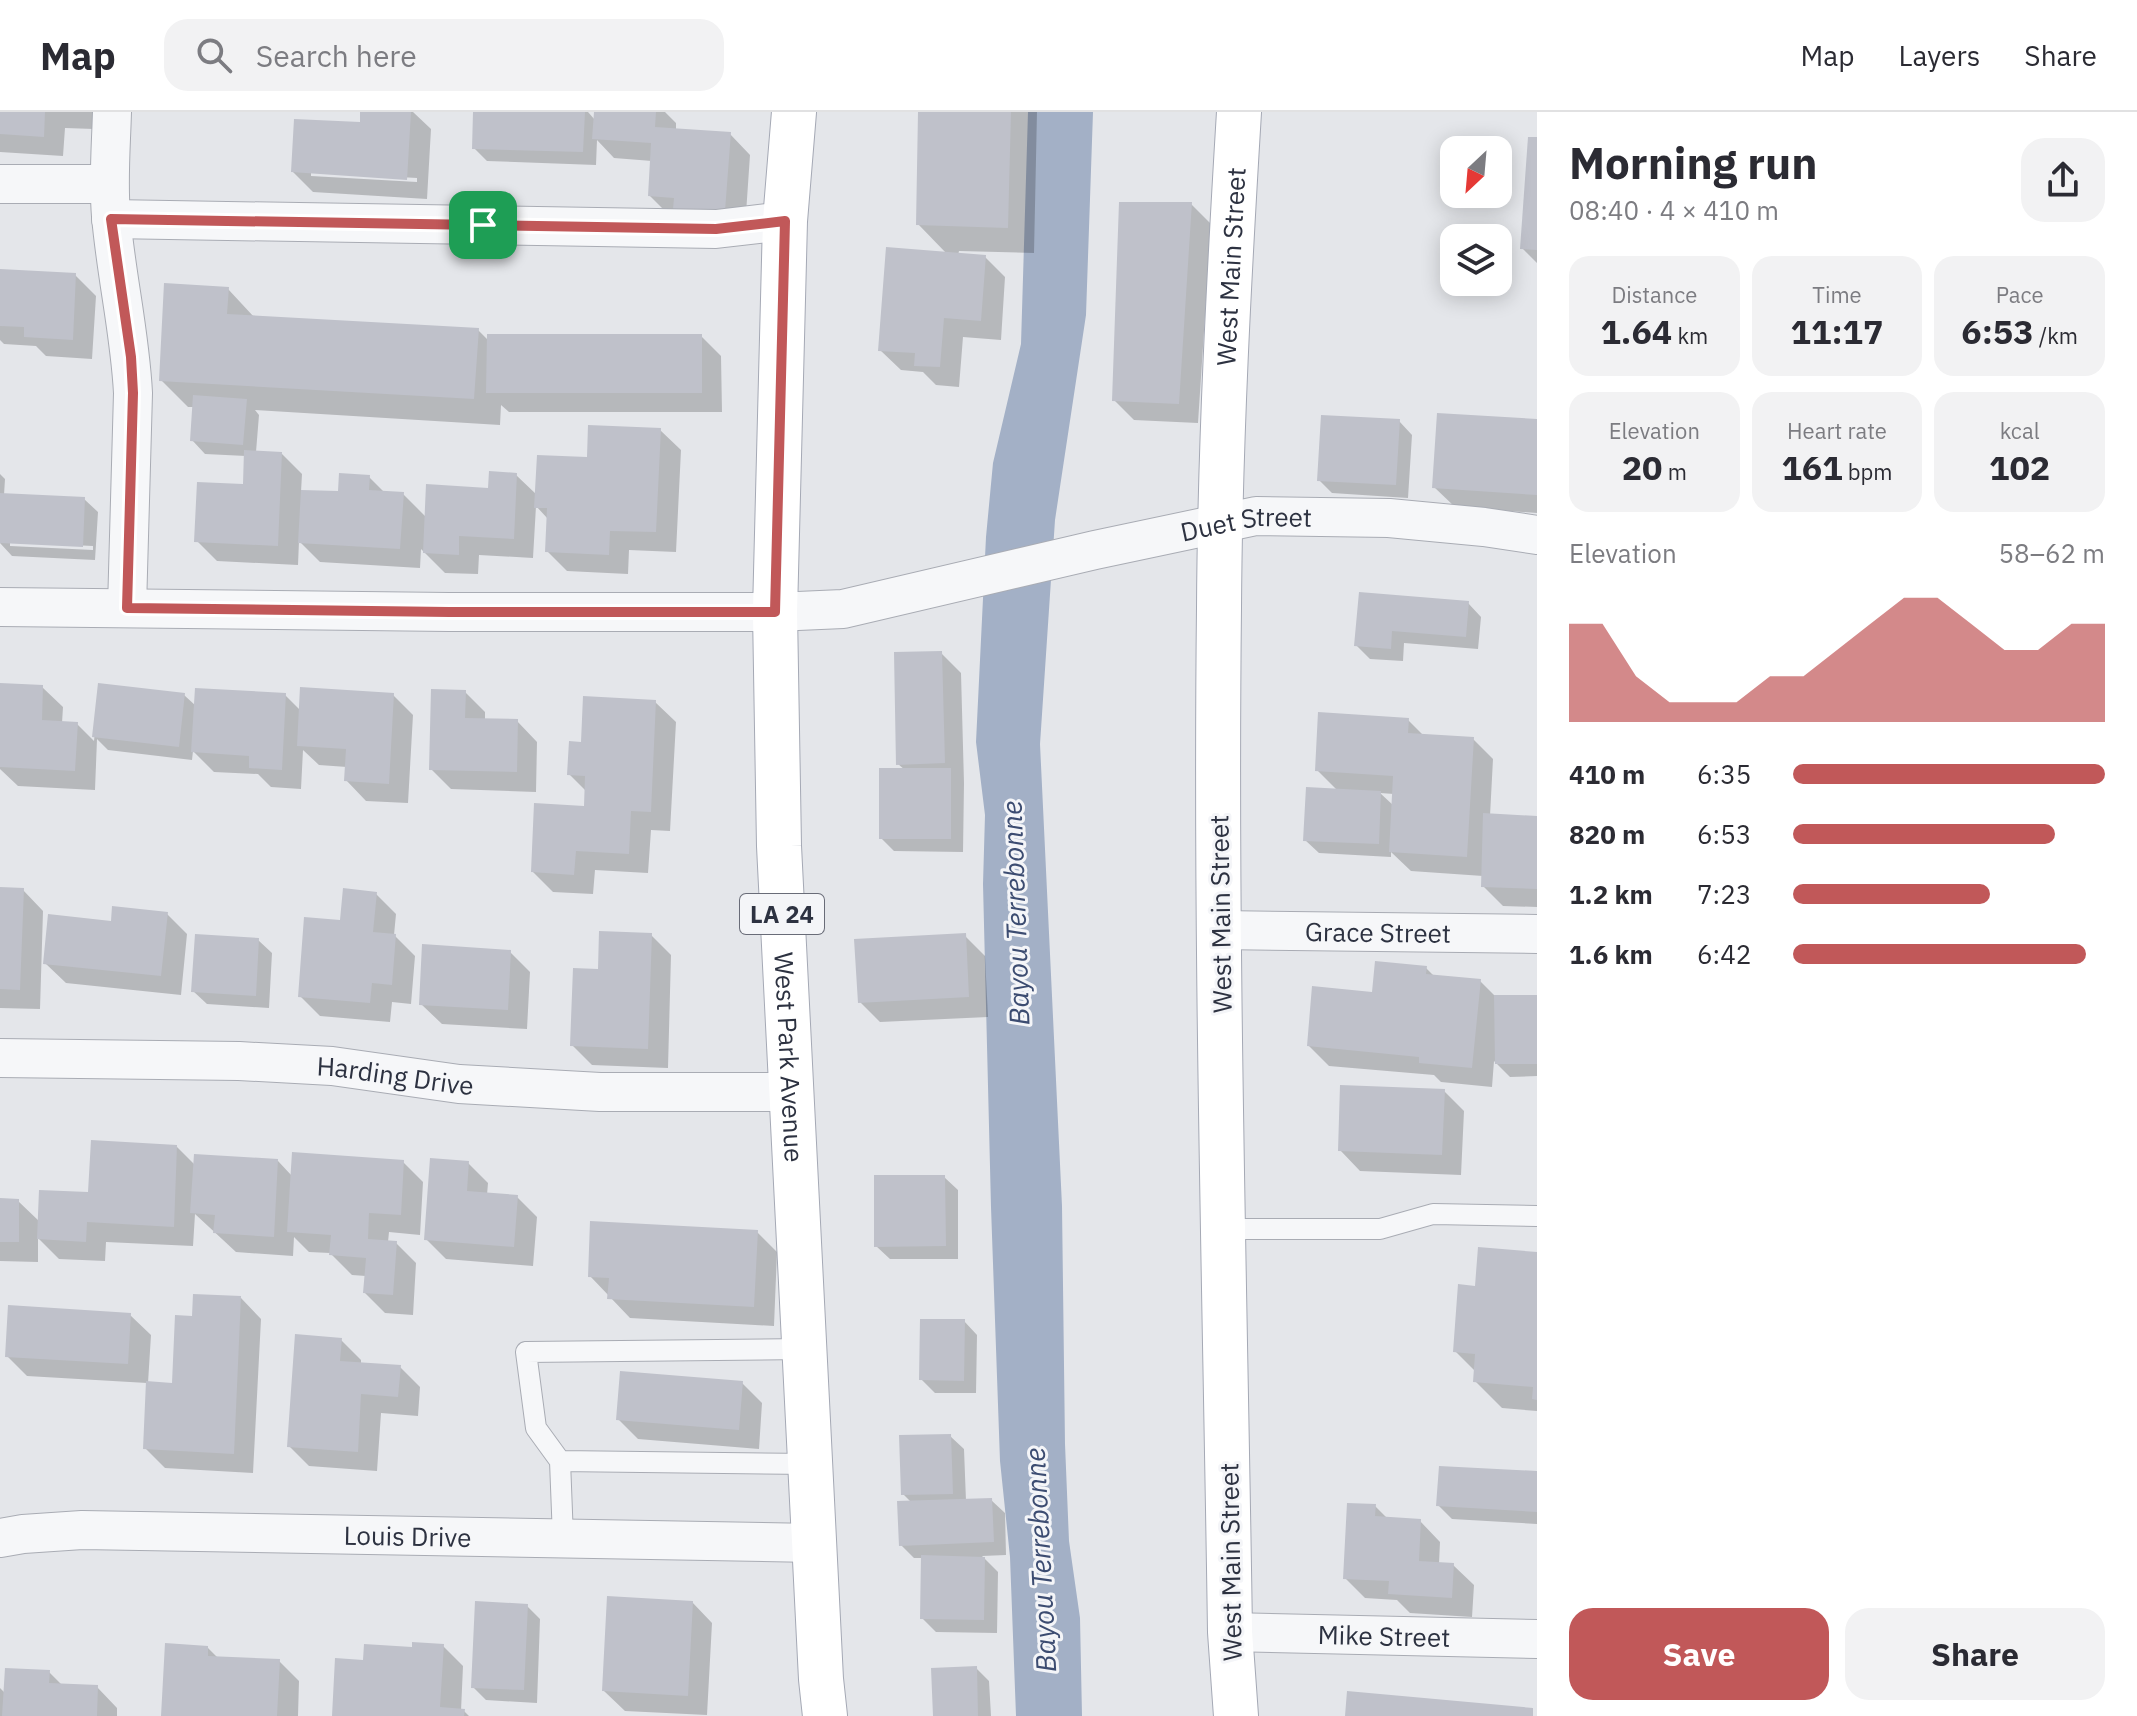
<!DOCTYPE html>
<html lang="en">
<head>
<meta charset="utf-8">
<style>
  :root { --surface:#fff; --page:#f2f2f3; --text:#2b2b33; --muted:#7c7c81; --line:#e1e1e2; --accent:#c15859 }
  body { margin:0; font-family:"IBM Plex Sans",sans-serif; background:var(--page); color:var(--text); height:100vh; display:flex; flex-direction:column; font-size:30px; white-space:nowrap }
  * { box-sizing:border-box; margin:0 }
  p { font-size:26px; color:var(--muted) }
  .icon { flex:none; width:44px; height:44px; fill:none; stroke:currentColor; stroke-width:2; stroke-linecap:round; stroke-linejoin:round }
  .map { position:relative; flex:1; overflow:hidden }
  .drawer { display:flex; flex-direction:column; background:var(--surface); width:600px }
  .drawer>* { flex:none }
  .needle { width:52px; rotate:206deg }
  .tools { position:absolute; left:1440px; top:24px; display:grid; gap:16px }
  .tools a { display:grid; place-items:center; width:72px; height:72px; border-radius:16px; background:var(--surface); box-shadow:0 4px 20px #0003; font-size:40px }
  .pin { position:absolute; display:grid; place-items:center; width:68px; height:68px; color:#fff; margin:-34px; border-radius:16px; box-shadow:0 4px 12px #0006 }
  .round { display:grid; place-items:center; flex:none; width:84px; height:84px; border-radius:24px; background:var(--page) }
  .headline { display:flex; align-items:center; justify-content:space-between; height:136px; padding:0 32px }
  h1 { font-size:44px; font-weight:800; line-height:60px }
  .figures { display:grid; grid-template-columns:repeat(3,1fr); gap:12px; height:136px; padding:8px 32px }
  .figures div { display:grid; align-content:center; border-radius:20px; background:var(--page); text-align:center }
  .figures b { font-size:34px; font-weight:800 }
  .figures small { font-size:22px; font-weight:400 }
  .figures p { font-size:22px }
  .chart { height:224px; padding:16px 32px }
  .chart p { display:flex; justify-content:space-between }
  .chart svg { width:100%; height:144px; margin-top:8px; fill:var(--accent); opacity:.7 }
  .primary-button { display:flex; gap:16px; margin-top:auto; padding:16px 32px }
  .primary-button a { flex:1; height:92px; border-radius:24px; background:var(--accent); color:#fff; font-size:32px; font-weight:800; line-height:92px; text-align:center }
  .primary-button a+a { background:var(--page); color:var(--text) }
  ul { padding:0 32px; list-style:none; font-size:26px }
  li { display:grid; grid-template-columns:128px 96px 1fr; align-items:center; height:60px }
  li i { height:20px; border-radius:10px; background:var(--accent) }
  header { display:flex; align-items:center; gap:48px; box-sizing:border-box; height:112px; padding:0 40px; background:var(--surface); border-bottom:2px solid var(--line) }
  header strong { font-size:38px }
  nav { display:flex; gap:44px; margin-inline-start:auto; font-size:28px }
  .search { width:560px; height:72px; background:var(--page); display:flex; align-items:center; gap:20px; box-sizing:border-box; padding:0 28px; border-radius:24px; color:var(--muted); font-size:30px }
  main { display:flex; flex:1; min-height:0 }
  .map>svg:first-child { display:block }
  .water { fill:#a3b0c6 }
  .shadow { fill:#0003; fill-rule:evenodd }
  .building { fill:#bfc1ca }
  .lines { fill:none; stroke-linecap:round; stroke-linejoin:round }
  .service-casing { stroke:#a9acb4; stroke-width:22 }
  .minor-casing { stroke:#a9acb4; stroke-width:40 }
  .primary-casing { stroke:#a5a9b5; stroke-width:46 }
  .service { stroke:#f6f7f9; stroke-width:20 }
  .minor { stroke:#f6f7f9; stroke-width:38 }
  .primary { stroke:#fff; stroke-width:44 }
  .route-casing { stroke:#fff; stroke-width:16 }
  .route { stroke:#c15859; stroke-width:10 }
  .labels { text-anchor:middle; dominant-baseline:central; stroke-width:6; stroke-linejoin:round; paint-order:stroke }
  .shield { fill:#f4f5f8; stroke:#696c78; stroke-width:2 }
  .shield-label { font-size:24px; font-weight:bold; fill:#2d3241 }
  .street-label { font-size:26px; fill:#2d3241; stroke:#f4f5f8 }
  .water-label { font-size:28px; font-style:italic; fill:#3c4c71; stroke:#f4f5f8 }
</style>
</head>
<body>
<header>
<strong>Map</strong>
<div class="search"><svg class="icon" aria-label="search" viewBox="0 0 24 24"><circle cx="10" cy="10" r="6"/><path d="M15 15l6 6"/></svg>Search here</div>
<nav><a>Map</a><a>Layers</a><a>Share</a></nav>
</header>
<main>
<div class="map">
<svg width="1537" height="1604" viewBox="0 0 1537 1604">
  <rect width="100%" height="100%" fill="#e4e6ea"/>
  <path class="water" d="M 1028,0 L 1093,0 L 1086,203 L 1055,408 L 1040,632 L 1062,1094 L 1065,1332 L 1069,1429 L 1080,1506 L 1082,1604 L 1016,1604 L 1010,1445 L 1000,1349 L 991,1095 L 983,772 L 985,703 L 976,630 L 986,425 L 993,351 L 1021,232 Z"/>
  <path class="shadow" d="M 0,0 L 95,0 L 94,17 L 65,16 L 63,44 L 0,40 Z
    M 362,0 L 413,0 L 431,17 L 427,87 L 313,80 L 293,60 L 362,12 ZM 311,60 L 417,66 L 417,70 L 311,64 Z
    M 475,0 L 588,0 L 595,8 L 596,0 L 665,0 L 676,11 L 676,18 L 730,22 L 750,43 L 744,131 L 670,104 L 650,84 L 652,49 L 614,46 L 597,28 L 596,53 L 487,49 L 474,36 Z
    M 920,0 L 1037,0 L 1034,141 L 959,139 L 958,143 L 985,145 L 1005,165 L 1001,228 L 963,225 L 959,275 L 936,273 L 923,260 L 901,258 L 880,238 L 947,142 L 918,112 Z
    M 1537,27 L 1537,151 L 1522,136 Z
    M 1191,92 L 1211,112 L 1198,311 L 1134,308 L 1114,288 Z
    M 0,159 L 75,163 L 96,184 L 92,247 L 46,244 L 36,234 L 4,232 L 0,228 Z
    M 228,177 L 254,205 L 478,218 L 489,229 L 701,224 L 721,244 L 722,300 L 509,300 L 501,293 L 500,313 L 255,298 L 259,303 L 256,340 L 282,342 L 302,362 L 301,380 L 339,382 L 369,365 L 385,381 L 403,382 L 426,405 L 490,378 L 516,363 L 537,383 L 589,347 L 660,318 L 681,338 L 676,440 L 629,438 L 628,462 L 567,459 L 547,439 L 548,407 L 536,394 L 533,446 L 479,443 L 478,462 L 445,461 L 421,437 L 420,456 L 320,450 L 299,429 L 298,453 L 217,449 L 197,429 L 245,374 L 246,344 L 205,342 L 192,328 L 194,295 L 188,295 L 161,268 Z
    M 1399,309 L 1412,323 L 1408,386 L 1332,381 L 1319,368 Z
    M 1537,309 L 1537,401 L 1455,395 L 1434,375 Z
    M 0,362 L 5,367 L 4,383 L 84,387 L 98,400 L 95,448 L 12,444 L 0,431 ZM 10,430 L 93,434 L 93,438 L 10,434 Z
    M 1361,482 L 1468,491 L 1481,505 L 1478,537 L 1404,531 L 1403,549 L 1370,547 L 1356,533 Z
    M 941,541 L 961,561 L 964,671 L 963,740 L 894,739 L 881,726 L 905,658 L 898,652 Z
    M 100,574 L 184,583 L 196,594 L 285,583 L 301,599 L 393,583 L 413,603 L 408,691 L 366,689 L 346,668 L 347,655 L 319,653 L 303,638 L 301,677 L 271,675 L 258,662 L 214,660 L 193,639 L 192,648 L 108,638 L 97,627 L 95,678 L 18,674 L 0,657 L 0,602 L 42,575 L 63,595 L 62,611 L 77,612 L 94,629 Z
    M 465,580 L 485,600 L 485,608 L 517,609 L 537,630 L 536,680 L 451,677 L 431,657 Z
    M 655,590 L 676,610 L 670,719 L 651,718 L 648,761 L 595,758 L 593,782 L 553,780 L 533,760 L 586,696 L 586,679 L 569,662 L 583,632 Z
    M 1408,608 L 1424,624 L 1473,627 L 1493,647 L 1490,704 L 1537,706 L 1537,795 L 1503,794 L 1483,774 L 1483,764 L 1411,759 L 1391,740 L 1391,745 L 1319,741 L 1305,728 L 1337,678 L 1317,658 ZM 1380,681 L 1394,682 L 1394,694 Z
    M 0,777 L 23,778 L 43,799 L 40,897 L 0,896 Z
    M 376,782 L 396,802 L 394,823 L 415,844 L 411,892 L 392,890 L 390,910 L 320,904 L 300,884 L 342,810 Z
    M 167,802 L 187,822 L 181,883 L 66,871 L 45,851 L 113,811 Z
    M 651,823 L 671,843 L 668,956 L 592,953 L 572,933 L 600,859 Z
    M 965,824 L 985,844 L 988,905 L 880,910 L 860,890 Z
    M 258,828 L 272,841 L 269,896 L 207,892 L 193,879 Z
    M 510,840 L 530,860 L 527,917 L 442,912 L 421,892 Z
    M 1426,856 L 1435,865 L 1480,869 L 1496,885 L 1537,885 L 1537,964 L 1510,965 L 1494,949 L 1492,975 L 1441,970 L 1434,963 L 1329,954 L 1309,934 L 1374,882 Z
    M 1444,979 L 1464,999 L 1461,1063 L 1360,1059 L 1340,1038 Z
    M 177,1035 L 196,1054 L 278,1049 L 292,1064 L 403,1050 L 423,1070 L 420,1123 L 389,1120 L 388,1130 L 396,1131 L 416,1151 L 413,1203 L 385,1201 L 365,1181 L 366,1164 L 352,1163 L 330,1141 L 309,1140 L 294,1125 L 293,1144 L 236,1140 L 195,1102 L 193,1134 L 106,1130 L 105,1149 L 59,1147 L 38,1126 L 38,1150 L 0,1149 L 0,1088 L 18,1089 L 40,1110 Z
    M 468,1051 L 488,1071 L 487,1083 L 517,1085 L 537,1105 L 533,1154 L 446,1147 L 426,1127 Z
    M 944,1065 L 958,1078 L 958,1147 L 890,1147 L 876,1134 Z
    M 757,1120 L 777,1140 L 774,1214 L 630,1206 L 590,1164 Z
    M 1537,1142 L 1537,1299 L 1502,1296 L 1475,1269 L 1476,1260 L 1455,1239 L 1477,1176 Z
    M 241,1186 L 261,1207 L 253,1361 L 165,1356 L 145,1336 L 147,1271 L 27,1264 L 7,1244 L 130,1203 L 151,1223 L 148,1271 L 174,1273 L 194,1206 Z
    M 964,1209 L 977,1223 L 976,1281 L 935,1281 L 921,1267 Z
    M 341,1228 L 361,1248 L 361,1252 L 400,1255 L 420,1275 L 418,1304 L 381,1301 L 377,1359 L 309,1354 L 289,1334 Z
    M 742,1271 L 762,1291 L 759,1337 L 638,1327 L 618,1307 Z
    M 950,1324 L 964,1337 L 966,1389 L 991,1388 L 1005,1401 L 1006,1443 L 982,1444 L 998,1460 L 997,1521 L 936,1520 L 922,1506 L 923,1446 L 914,1446 L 901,1433 L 911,1390 L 903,1382 Z
    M 1537,1361 L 1537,1412 L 1452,1407 L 1438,1393 Z
    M 1375,1394 L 1388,1407 L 1420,1409 L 1440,1430 L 1439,1452 L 1453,1453 L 1474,1473 L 1472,1505 L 1410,1501 L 1397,1488 L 1365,1486 L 1345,1466 Z
    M 692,1490 L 712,1511 L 707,1603 L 625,1599 L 604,1579 Z
    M 527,1494 L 540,1507 L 537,1591 L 486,1588 L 473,1575 Z
    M 443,1534 L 463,1554 L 461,1599 L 464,1599 L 469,1604 L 334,1604 L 365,1550 Z
    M 208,1536 L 218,1546 L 279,1549 L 299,1569 L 298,1604 L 163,1604 Z
    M 976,1556 L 989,1569 L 991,1604 L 935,1604 Z
    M 49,1560 L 62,1573 L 97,1575 L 117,1596 L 117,1604 L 0,1604 L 0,1576 L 5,1581 Z"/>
  <path class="building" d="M 0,0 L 45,0 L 44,25 L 0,22 Z
    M 360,0 L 411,0 L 407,68 L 291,60 L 294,7 L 360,10 Z
    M 473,0 L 585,0 L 583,40 L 472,37 Z
    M 594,0 L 656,0 L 655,15 L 731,20 L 724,112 L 672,108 L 674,86 L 648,84 L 651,31 L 592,27 Z
    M 918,0 L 1011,0 L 1008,116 L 916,113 Z
    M 1528,25 L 1537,25 L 1537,138 L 1520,137 Z
    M 1119,90 L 1192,90 L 1179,292 L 1112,289 Z
    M 886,135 L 986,143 L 981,209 L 944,206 L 940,255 L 914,254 L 915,241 L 878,239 Z
    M 0,157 L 76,161 L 73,228 L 24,225 L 24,215 L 0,214 Z
    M 164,171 L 229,175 L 227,202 L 479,216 L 474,287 L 159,269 Z
    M 487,222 L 702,222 L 702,281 L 486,281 Z
    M 193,283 L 247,287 L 243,333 L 190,329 Z
    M 1437,301 L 1537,307 L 1537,383 L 1432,376 Z
    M 1321,303 L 1400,307 L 1396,373 L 1317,369 Z
    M 588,313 L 661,316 L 656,420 L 610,419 L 609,443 L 545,440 L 547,396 L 534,396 L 537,343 L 587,345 Z
    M 244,338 L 282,340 L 278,434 L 194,430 L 197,370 L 243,372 Z
    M 489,359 L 517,361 L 514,427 L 459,424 L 459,443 L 423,441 L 426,372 L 488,376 Z
    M 339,361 L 370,363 L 369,378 L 404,380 L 400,437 L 298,431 L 301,378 L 338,379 Z
    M 0,381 L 85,385 L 83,435 L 0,431 Z
    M 1359,480 L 1469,489 L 1466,525 L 1392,519 L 1391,537 L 1354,534 Z
    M 942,539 L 945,651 L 896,653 L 894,540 Z
    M 0,571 L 43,573 L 42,608 L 78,610 L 75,659 L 0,655 Z
    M 98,571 L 185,581 L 179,635 L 92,625 Z
    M 300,575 L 394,581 L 389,672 L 344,669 L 346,637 L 297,634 Z
    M 195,576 L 286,581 L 282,658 L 249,656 L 249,644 L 191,640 Z
    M 431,577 L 466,578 L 465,606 L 518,607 L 517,660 L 429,658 Z
    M 583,584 L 656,588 L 651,700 L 631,699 L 629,742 L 576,739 L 574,763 L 531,760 L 534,691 L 584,694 L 585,664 L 567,663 L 569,629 L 581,630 Z
    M 1318,600 L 1409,606 L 1408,621 L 1474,625 L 1467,745 L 1389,740 L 1393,664 L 1315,659 Z
    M 879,656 L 951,656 L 951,727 L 879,727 Z
    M 1306,675 L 1381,679 L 1379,732 L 1303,729 Z
    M 1483,701 L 1537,704 L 1537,777 L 1481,775 Z
    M 0,775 L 24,776 L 20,878 L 0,877 Z
    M 343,776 L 377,780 L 373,820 L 396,822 L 392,873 L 372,871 L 370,891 L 298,885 L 304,805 L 340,808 Z
    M 112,794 L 168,800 L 161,864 L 43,852 L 48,802 L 111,809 Z
    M 599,819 L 652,821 L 648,937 L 570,934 L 573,856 L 598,857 Z
    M 966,821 L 969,885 L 858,891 L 854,827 Z
    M 195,822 L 259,826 L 256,884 L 191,880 Z
    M 422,832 L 511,838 L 508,898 L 419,893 Z
    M 1375,849 L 1427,854 L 1426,862 L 1481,867 L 1472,956 L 1419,951 L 1419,945 L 1307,934 L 1312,874 L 1372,880 Z
    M 1494,883 L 1537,883 L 1537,952 L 1495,952 Z
    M 1340,973 L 1445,977 L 1442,1043 L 1338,1039 Z
    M 91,1028 L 177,1033 L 174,1115 L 87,1110 L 86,1130 L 37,1127 L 39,1078 L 88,1080 Z
    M 292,1040 L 404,1048 L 401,1103 L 369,1101 L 368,1127 L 397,1129 L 393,1183 L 363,1181 L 366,1146 L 329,1143 L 331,1123 L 287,1120 Z
    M 194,1042 L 278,1047 L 274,1125 L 213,1121 L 215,1103 L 190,1101 Z
    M 430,1046 L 469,1049 L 467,1079 L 518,1083 L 514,1135 L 424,1128 Z
    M 874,1063 L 945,1063 L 946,1134 L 874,1135 Z
    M 0,1086 L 19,1087 L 19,1130 L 0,1130 Z
    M 590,1109 L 758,1118 L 754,1195 L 607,1187 L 609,1166 L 588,1165 Z
    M 1478,1135 L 1537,1140 L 1537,1288 L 1532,1287 L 1533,1275 L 1473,1270 L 1475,1242 L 1453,1240 L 1458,1172 L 1475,1174 Z
    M 193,1182 L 241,1184 L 234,1342 L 143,1337 L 146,1269 L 172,1271 L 175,1203 L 192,1204 Z
    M 8,1193 L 131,1201 L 128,1252 L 5,1245 Z
    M 920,1207 L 965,1207 L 964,1269 L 919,1268 Z
    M 295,1222 L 342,1226 L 340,1249 L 401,1253 L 398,1285 L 361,1282 L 358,1340 L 287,1335 Z
    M 620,1259 L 743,1269 L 739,1318 L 616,1308 Z
    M 951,1322 L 953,1382 L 901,1383 L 899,1323 Z
    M 1439,1354 L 1537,1359 L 1537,1400 L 1436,1394 Z
    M 992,1386 L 994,1430 L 899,1434 L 897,1389 Z
    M 1347,1391 L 1376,1392 L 1375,1404 L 1421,1407 L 1419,1449 L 1454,1451 L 1452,1486 L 1388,1482 L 1389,1469 L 1343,1467 Z
    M 921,1443 L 985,1445 L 984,1508 L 920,1507 Z
    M 607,1484 L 693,1489 L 688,1584 L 602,1579 Z
    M 475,1489 L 528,1492 L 524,1578 L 471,1576 Z
    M 412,1530 L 444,1532 L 440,1595 L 465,1597 L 464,1604 L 332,1604 L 335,1546 L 363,1548 L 364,1532 L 412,1535 Z
    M 165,1531 L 208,1534 L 208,1544 L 280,1547 L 277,1604 L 161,1604 Z
    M 977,1554 L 978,1604 L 933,1604 L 931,1556 Z
    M 5,1556 L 50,1558 L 49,1571 L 98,1573 L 97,1604 L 2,1604 Z
    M 1347,1579 L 1533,1596 L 1533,1604 L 1345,1604 Z"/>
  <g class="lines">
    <g class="service-casing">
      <path id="service" d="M 1224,1117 L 1380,1117 L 1433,1102 L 1537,1104
        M 560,1349 L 536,1316 L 526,1240 L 804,1237
        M 563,1426 L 560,1349 L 810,1352"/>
    </g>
    <g class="minor-casing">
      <g id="minor">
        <path d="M 112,0 C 111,35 108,69 111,104 C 116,163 130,221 133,281 L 127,496"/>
        <path d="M 0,72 L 109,72"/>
        <path d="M 111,107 L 716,117 L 785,109"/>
        <path id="s1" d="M 0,495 L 449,500 L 775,500 L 843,497 L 1095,438 L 1256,404 L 1389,406 L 1484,415 L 1537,423"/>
        <path id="s2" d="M 1220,818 L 1537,822"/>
        <path id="s3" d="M 0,946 L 239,949 L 332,954 L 459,972 L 600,980 L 791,980"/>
        <path id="s4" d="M 0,1426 L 23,1422 L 82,1418 L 814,1431"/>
        <path id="s5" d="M 1230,1520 L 1537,1527"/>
      </g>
    </g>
    <g class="primary-casing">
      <g id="primary">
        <path id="s6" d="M 794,0 L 785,109 L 775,500 L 779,734 L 821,1567 L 825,1604"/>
        <path id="s7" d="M 1236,1604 L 1230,1520 C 1225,1179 1215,838 1219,496 C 1220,331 1229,165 1239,0"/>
      </g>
    </g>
    <use href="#service" class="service"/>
    <use href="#minor" class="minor"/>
    <use href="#primary" class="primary"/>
  </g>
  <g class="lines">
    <g class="route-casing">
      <path id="route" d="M 111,107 L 716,117 L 785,109 L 775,500 L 449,500 L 127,496 L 133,281 L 131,245 Z"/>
    </g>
    <use href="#route" class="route"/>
  </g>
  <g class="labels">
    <rect class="shield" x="740" y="782" width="84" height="40" rx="6"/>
    <g class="shield-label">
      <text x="782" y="802">LA 24</text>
    </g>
    <g class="street-label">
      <text stroke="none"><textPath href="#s7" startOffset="1450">West Main Street</textPath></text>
      <text stroke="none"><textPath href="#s1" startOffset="1256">Duet Street</textPath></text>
      <text transform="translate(1220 802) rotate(-91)">West Main Street</text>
      <text stroke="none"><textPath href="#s2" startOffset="158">Grace Street</textPath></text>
      <text stroke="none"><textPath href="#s6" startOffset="946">West Park Avenue</textPath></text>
      <text stroke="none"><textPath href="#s3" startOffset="396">Harding Drive</textPath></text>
      <text stroke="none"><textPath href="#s4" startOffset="408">Louis Drive</textPath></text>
      <text transform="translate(1230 1450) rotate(-91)">West Main Street</text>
      <text stroke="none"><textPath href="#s5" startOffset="154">Mike Street</textPath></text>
    </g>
    <g class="water-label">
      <text transform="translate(1015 801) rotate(-92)">Bayou Terrebonne</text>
      <text transform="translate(1040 1448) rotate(-93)">Bayou Terrebonne</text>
    </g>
  </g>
</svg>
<div class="tools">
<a><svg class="needle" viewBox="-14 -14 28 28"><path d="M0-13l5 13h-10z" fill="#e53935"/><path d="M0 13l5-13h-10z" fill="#7c7c81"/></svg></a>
<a><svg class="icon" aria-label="layers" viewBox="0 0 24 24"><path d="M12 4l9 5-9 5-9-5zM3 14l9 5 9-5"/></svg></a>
</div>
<div class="pin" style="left:483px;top:113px;background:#1e9e55"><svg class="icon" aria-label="arrive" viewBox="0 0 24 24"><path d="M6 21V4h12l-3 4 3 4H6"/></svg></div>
</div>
<section class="drawer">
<div class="headline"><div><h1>Morning run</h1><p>08:40 · 4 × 410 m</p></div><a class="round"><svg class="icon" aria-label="share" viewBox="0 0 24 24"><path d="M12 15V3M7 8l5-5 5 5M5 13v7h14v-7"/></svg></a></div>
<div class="figures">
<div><p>Distance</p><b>1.64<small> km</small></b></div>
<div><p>Time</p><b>11:17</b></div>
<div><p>Pace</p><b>6:53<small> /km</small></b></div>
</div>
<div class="figures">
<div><p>Elevation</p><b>20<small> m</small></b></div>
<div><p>Heart rate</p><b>161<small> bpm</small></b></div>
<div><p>kcal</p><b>102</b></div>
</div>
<div class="chart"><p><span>Elevation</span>58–62 m</p>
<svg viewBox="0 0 160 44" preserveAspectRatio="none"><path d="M0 44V14L10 14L20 30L30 38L40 38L50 38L60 30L70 30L80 22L90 14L100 6L110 6L120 14L130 22L140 22L150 14L160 14V44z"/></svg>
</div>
<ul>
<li><b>410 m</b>6:35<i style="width:100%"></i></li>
<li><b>820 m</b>6:53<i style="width:84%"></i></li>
<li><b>1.2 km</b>7:23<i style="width:63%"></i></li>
<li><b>1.6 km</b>6:42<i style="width:94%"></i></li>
</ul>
<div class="primary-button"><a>Save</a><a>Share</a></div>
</section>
</main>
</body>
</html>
